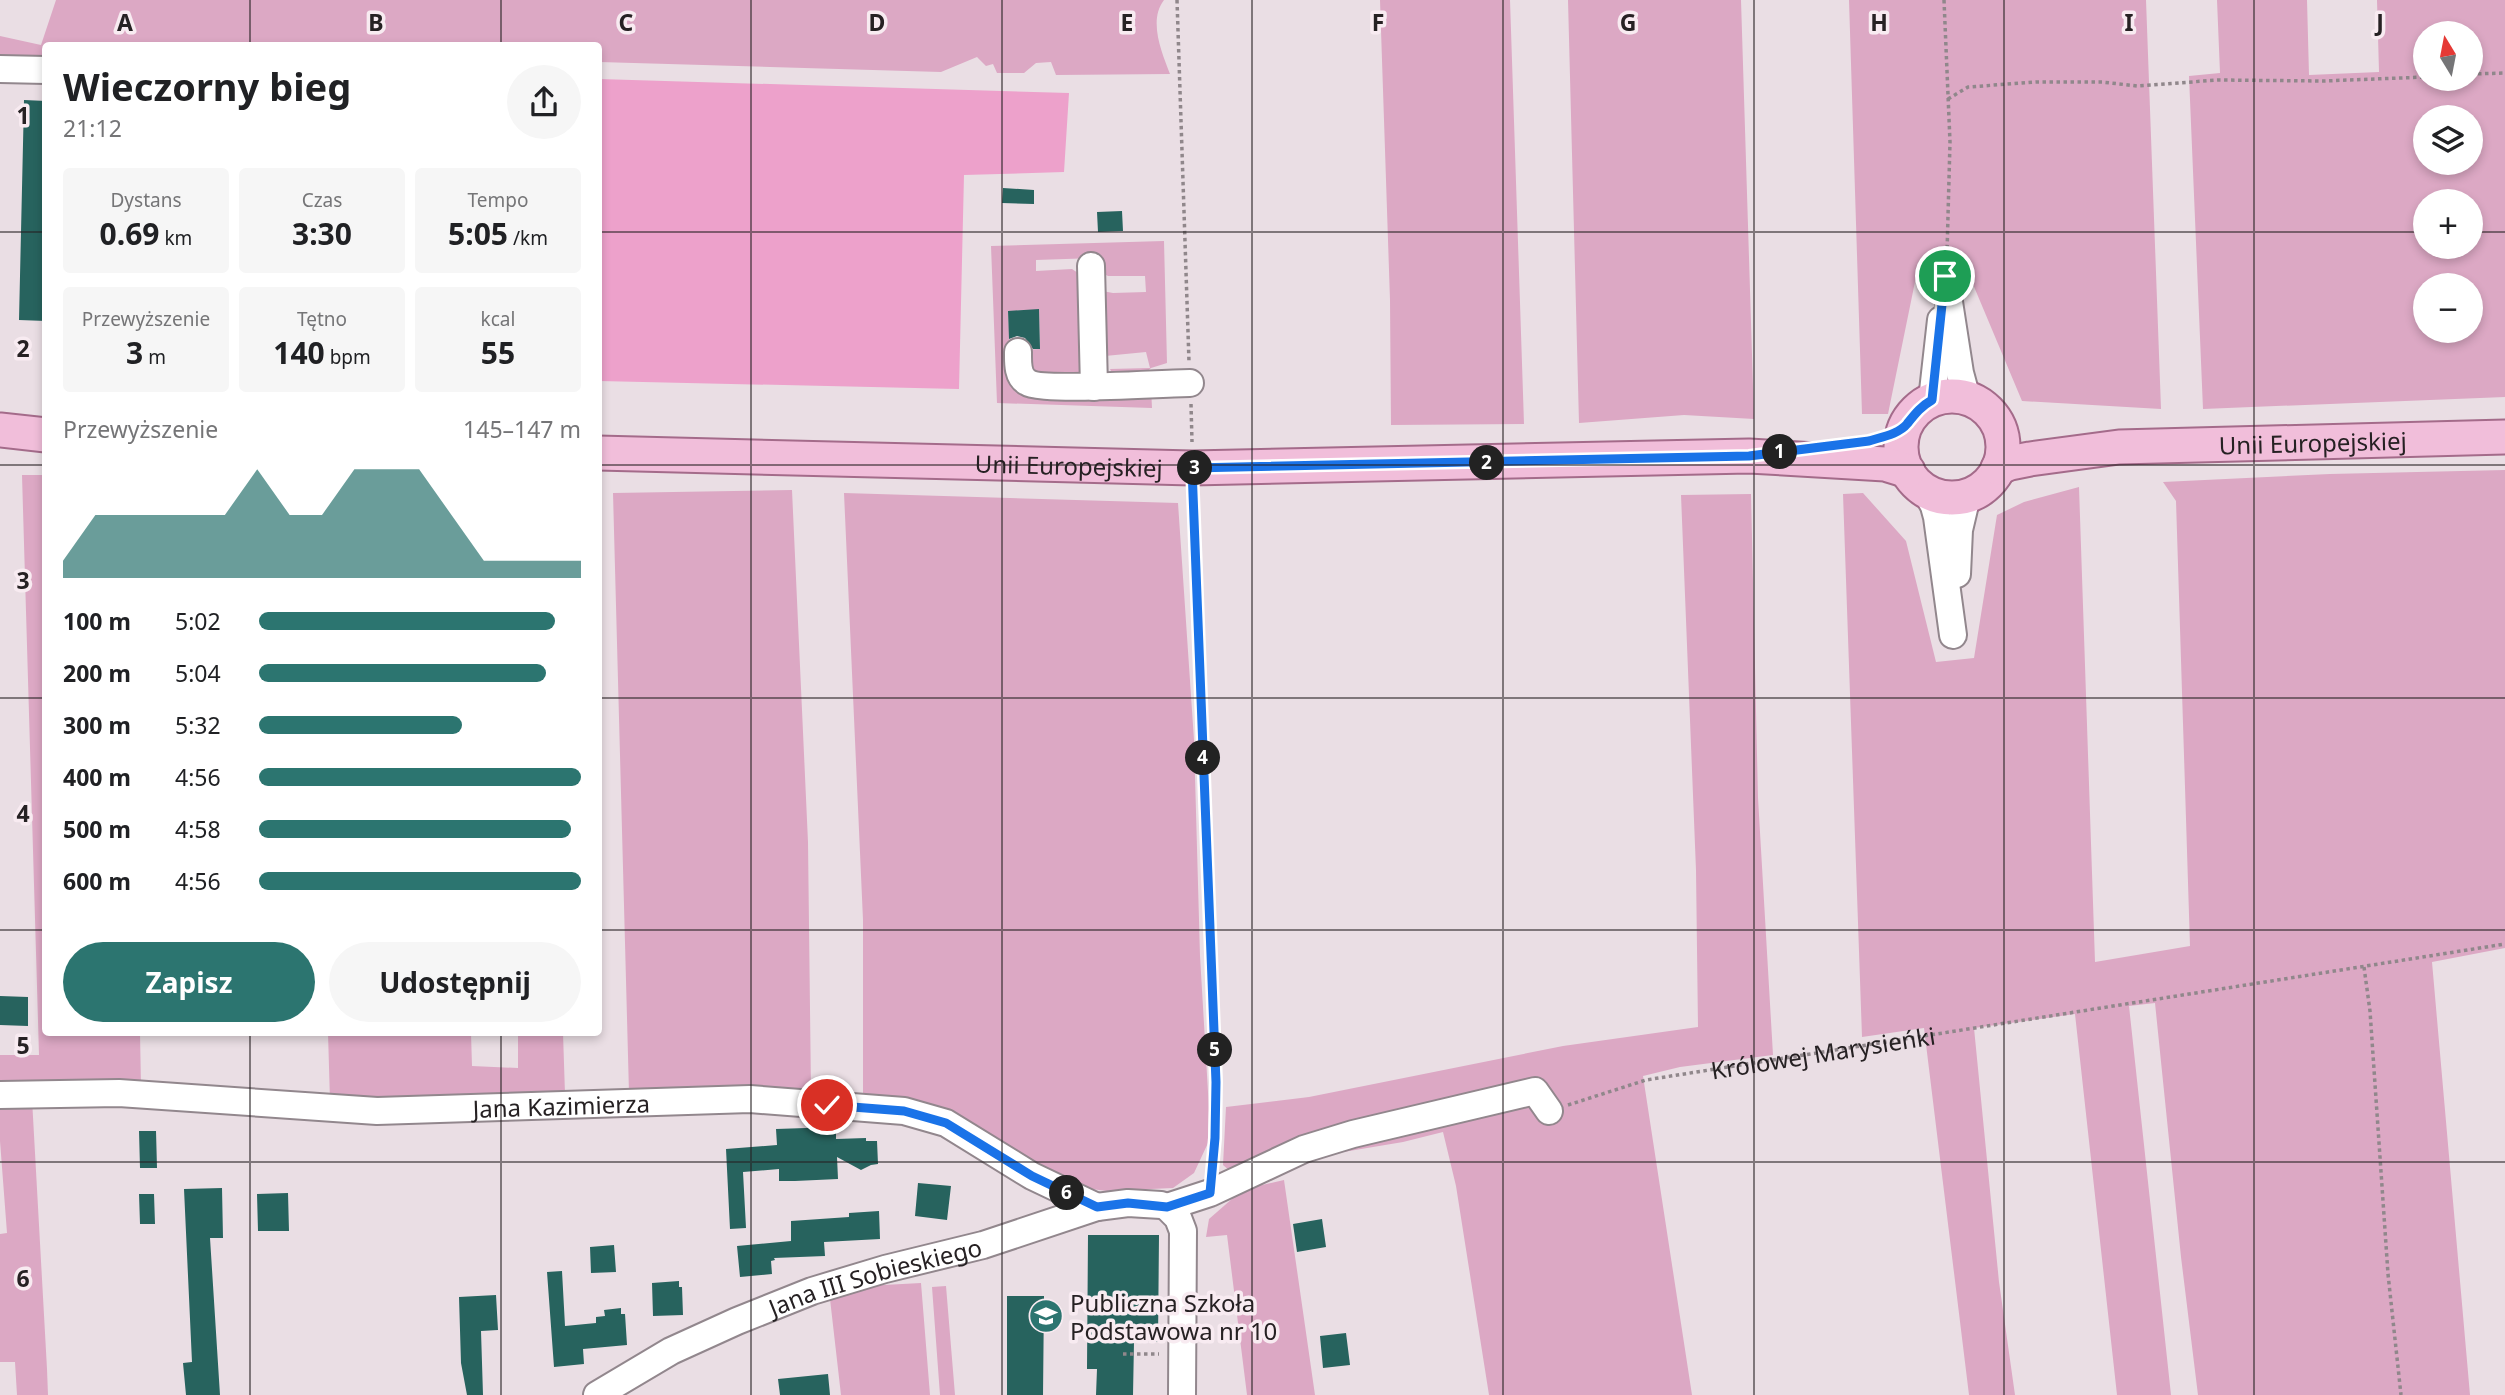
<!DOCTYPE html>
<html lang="pl">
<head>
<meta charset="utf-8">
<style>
  :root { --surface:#fff; --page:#f6f6f6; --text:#202124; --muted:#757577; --accent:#2c7570 }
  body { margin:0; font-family:"Noto Sans",sans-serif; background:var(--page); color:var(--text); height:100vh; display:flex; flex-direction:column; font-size:26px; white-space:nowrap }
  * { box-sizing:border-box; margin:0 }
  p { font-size:23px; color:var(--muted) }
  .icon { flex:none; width:38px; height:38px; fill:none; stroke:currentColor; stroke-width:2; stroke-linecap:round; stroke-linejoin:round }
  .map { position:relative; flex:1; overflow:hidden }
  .panel { position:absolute; left:42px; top:42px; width:560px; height:994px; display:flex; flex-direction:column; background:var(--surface); border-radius:7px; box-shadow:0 4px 10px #0003 }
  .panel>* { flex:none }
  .needle { width:46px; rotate:350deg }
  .buttons { position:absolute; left:2413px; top:21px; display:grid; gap:14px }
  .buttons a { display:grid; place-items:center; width:70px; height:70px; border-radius:50%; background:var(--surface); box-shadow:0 4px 10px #0003; font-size:35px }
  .pin { position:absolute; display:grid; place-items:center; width:60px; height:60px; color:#fff; margin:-30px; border:4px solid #fff; border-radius:50%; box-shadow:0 2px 7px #0007 }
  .km { position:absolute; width:35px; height:35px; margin:-18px; border-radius:50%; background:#222; color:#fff; font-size:19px; line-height:35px; text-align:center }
  .round { display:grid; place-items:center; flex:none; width:74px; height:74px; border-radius:37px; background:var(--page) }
  .summary { display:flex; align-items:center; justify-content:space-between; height:119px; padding:0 21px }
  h1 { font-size:38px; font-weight:700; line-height:52px }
  .stats { display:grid; grid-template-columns:repeat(3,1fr); gap:10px; height:119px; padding:7px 21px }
  .stats div { display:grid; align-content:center; border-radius:7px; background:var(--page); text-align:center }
  .stats b { font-size:30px; font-weight:700 }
  .stats small { font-size:19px; font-weight:400 }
  .stats p { font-size:19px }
  .chart { height:196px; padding:14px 21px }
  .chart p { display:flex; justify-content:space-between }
  .chart svg { width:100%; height:126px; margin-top:7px; fill:var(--accent); opacity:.7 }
  .cta { display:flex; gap:14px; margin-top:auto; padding:14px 21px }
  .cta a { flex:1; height:80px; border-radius:42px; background:var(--accent); color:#fff; font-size:28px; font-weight:700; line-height:80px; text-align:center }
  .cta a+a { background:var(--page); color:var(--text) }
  ul { padding:0 21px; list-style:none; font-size:23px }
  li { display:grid; grid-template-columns:112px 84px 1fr; align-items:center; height:52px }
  li i { height:18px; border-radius:9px; background:var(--accent) }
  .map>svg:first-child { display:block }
  .green { fill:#dca8c4; fill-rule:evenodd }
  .water { fill:#eda1cb }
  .building { fill:#27635e }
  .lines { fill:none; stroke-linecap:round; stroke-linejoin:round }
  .minor-casing { stroke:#92878d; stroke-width:30 }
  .major-casing { stroke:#a46b8a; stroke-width:37 }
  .path { stroke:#90878b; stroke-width:3.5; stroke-dasharray:3.5 3.5; stroke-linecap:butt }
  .minor { stroke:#fff; stroke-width:26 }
  .major { stroke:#f1beda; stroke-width:33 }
  .route-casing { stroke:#fff; stroke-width:14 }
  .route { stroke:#1a73e8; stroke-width:9 }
  .grid { fill:none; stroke:#262123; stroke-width:2; stroke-opacity:0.55 }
  .labels { text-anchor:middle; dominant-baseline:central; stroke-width:7; stroke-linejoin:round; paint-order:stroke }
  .street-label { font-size:24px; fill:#262123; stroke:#f8ebf1 }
  .poi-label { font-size:24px; fill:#262123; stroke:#f8ebf1; text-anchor:start }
  .grid-label { font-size:23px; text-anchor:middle; font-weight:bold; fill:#262123; stroke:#f8ebf1; stroke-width:7; stroke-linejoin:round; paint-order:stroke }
</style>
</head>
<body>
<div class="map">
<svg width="2505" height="1395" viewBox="0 0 2505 1395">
  <rect width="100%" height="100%" fill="#eadee4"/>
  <path class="green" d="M 56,0 L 1164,0 C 1148,21 1162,53 1170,74 L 1056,75 L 1051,62 L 1036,63 L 1024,73 L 997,73 L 993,64 L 986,66 L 977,57 L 941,72 L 599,62 L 598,46 L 46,46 L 45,65 L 0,64 L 0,36 L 41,45 Z
    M 1380,0 L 1510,0 L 1524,424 L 1391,425 L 1390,300 Z
    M 1568,0 L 1741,0 L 1754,419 L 1684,415 L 1579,423 Z
    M 1849,0 L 2146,0 L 2161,409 L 2022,401 L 1967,270 L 1917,272 L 1888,414 L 1862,414 Z
    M 2217,0 L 2307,0 L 2309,75 L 2379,72 L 2377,0 L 2505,0 L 2505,397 L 2203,409 L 2189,76 L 2220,73 ZM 2426,33 L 2471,33 L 2471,79 L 2426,79 ZM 2426,117 L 2471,117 L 2471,163 L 2426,163 ZM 2426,201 L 2471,201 L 2471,247 L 2426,247 ZM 2426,285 L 2471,285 L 2471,331 L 2426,331 Z
    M 1164,241 L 1167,363 L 1151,368 L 1143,375 L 1113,375 L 1110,369 L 1150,368 L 1146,352 L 1105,356 L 1099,353 L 1097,290 L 1113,293 L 1146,292 L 1145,276 L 1108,276 L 1100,272 L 1095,258 L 1036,260 L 1036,271 L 1072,269 L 1078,273 L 1082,378 L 1079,380 L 1032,379 L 1024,368 L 1023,350 L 1040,349 L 1039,310 L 1008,311 L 1010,350 L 1013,350 L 1014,372 L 1021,384 L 1038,390 L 1151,387 L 1152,408 L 997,403 L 991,246 Z
    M 2505,470 L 2505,948 L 2432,962 L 2470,1395 L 2198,1395 L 2181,1257 L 2155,1003 L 2129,1006 L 2171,1395 L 2117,1395 L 2075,1014 L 1974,1028 L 1999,1282 L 2015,1395 L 1969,1395 L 1924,1028 L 1862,1037 L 1843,494 L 1863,493 L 1906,541 L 1936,662 L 1974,658 L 1997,515 L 2024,502 L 2079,487 L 2095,962 L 2190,946 L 2176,501 L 2163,482 L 2330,474 Z
    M 22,475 L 45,475 L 46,1032 L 140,1033 L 141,1087 L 0,1087 L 0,1055 L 39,1055 Z
    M 792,490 L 808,842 L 811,1092 L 629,1093 L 613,493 Z
    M 844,493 L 1178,503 L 1194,740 L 1200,956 L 1209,1109 L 1208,1143 L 1194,1173 L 1173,1188 L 1107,1191 L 1068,1186 L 863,1098 L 863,920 Z
    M 1751,494 L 1758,798 L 1773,1055 L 1680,1067 L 1643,1076 L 1692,1395 L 1489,1395 L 1456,1186 L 1443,1132 L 1403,1142 L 1230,1171 L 1223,1165 L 1226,1107 L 1309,1097 L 1563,1046 L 1698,1027 L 1696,870 L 1681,495 Z
    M 328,1033 L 471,1033 L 472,1066 L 518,1068 L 518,1033 L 563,1033 L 565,1094 L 330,1101 Z
    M 32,1099 L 47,1369 L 48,1395 L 17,1395 L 15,1362 L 0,1362 L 0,1234 L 7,1233 L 0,1141 L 0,1101 Z
    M 1284,1180 L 1315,1395 L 1247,1395 L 1227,1235 L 1206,1237 L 1209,1219 L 1233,1198 L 1253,1187 Z
    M 921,1283 L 930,1395 L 841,1395 L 830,1299 L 865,1286 Z
    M 946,1286 L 955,1395 L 940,1395 L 932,1287 Z"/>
  <path class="water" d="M 599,79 L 1069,93 L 1064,172 L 964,175 L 959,389 L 599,381 Z"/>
  <path class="building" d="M 24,100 L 46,101 L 46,321 L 19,320 Z
    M 1003,188 L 1034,190 L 1034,204 L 1002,203 Z
    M 1122,211 L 1123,231 L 1098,232 L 1097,212 Z
    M 1039,309 L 1040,349 L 1033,349 L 1025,338 L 1017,336 L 1009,339 L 1008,311 Z
    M 0,996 L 28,997 L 28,1026 L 0,1025 Z
    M 836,1127 L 836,1139 L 866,1138 L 866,1141 L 877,1141 L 878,1164 L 871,1165 L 861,1170 L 837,1157 L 838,1179 L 795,1181 L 779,1181 L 779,1169 L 743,1172 L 746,1228 L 730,1229 L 726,1149 L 777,1145 L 776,1129 Z
    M 139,1131 L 156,1131 L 157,1168 L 140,1168 Z
    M 918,1183 L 951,1186 L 947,1220 L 915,1216 Z
    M 222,1188 L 223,1238 L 210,1238 L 220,1395 L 186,1395 L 183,1363 L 192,1362 L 184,1189 Z
    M 288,1193 L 289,1231 L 258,1231 L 257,1194 Z
    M 139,1194 L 154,1194 L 155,1224 L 140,1224 Z
    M 879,1211 L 880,1239 L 824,1242 L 825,1256 L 774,1258 L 775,1260 L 771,1261 L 772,1274 L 740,1277 L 737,1246 L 791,1241 L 791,1221 L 849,1217 L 849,1213 Z
    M 1322,1219 L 1326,1247 L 1297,1252 L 1293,1224 Z
    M 1088,1235 L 1159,1235 L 1158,1342 L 1134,1342 L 1133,1395 L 1096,1395 L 1097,1369 L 1087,1369 Z
    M 614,1245 L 616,1272 L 591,1273 L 590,1247 Z
    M 562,1271 L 565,1326 L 596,1323 L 596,1317 L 605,1316 L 604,1310 L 621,1308 L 621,1314 L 625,1314 L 627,1345 L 583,1349 L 584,1364 L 554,1367 L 547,1272 Z
    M 679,1281 L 679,1287 L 682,1287 L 683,1315 L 653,1316 L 652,1283 Z
    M 496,1295 L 498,1330 L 481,1331 L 483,1395 L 467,1395 L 461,1363 L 459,1297 Z
    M 1007,1296 L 1044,1296 L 1043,1395 L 1007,1395 Z
    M 1346,1333 L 1350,1365 L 1323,1368 L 1320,1336 Z
    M 828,1374 L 830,1395 L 780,1395 L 778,1379 Z"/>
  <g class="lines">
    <g class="minor-casing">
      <g id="minor">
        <path d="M 0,69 L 46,70"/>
        <path d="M 1091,266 L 1094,387"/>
        <path d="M 1945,276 L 1960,373 L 1967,399"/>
        <path d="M 1018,352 C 1018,362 1017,376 1027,382 C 1041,392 1164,383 1190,383"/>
        <path d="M 1932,400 L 1941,320"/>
        <path d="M 1926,491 L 1934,506 L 1937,517 L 1953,635"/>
        <path d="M 1957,574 L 1959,530 L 1967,496"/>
        <path id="s2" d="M 0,1095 L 119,1093 L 377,1111 L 750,1099 L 904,1111 L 946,1123 L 1032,1176 L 1097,1207"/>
        <path d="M 1167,1207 L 1210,1193 L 1304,1149 L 1353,1134 L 1535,1091 L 1549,1111"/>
        <path id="s3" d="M 597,1395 L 671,1351 L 737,1321 L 812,1291 L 885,1269 L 983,1245 L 1097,1207 L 1128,1203 L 1161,1205 L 1167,1207 L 1178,1218 L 1183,1231 L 1182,1395"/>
      </g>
    </g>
    <g class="major-casing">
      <g id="major">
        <circle cx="1952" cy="447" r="51"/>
        <path d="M 0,430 L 46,435"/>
        <path id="s4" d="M 598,453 L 1192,468 L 1749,456 L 1885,464 L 1908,471"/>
        <path id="s5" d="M 1998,468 L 2010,463 L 2030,459 L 2119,447 L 2505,437"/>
      </g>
    </g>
    <g class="path">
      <path d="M 1177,0 L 1189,362"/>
      <path d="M 1944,0 L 1950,142 L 1947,253"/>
      <path d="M 2471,74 L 2505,73"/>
      <path d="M 1948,99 L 1968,87 L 2036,82 L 2102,82 L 2137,86 L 2218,80 L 2323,81 L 2426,77"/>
      <path d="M 1191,404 L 1192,442"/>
      <path d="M 1193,492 L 1216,1082 L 1213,1166"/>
      <path d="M 2364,967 L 2370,1011 L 2388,1274 L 2401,1395"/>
      <path id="s1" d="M 1568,1105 L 1646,1080 L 2505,944"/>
      <path d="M 1123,1354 L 1159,1354"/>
    </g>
    <use href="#minor" class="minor"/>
    <use href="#major" class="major"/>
  </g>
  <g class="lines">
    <g class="route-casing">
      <path id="route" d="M 827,1105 L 904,1111 L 946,1123 L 1032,1176 L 1097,1207 L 1128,1203 L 1167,1207 L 1210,1193 L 1215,1138 L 1216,1082 L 1192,468 L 1749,456 L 1869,441 C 1881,437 1899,434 1907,424 C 1915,414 1920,407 1932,400 L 1945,276"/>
    </g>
    <use href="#route" class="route"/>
  </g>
  <path class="grid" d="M 250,0 L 250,46M 501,0 L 501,46M 751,0 L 751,1395M 1002,0 L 1002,1395M 1252,0 L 1252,1395M 1503,0 L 1503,1395M 1754,0 L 1754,1395M 2004,0 L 2004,1395M 2254,0 L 2254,1395M 0,232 L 46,232M 598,232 L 2426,232M 2471,232 L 2505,232M 0,465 L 46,465M 598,465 L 2505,465M 0,698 L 46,698M 598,698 L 2505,698M 0,930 L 46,930M 598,930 L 2505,930M 250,1032 L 250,1395M 501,1032 L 501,1395M 0,1162 L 2505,1162"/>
  <defs>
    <g id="school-disc" transform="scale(1.75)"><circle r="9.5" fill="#2c7570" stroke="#f8ebf1"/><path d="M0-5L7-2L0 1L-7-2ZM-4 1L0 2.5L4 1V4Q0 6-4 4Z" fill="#fff"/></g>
  </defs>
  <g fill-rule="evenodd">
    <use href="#school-disc" x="1046" y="1316"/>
  </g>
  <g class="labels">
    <g class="street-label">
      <text stroke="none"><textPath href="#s5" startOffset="317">Unii Europejskiej</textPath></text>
      <text stroke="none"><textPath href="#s4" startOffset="471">Unii Europejskiej</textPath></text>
      <text stroke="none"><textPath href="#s1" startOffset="261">Królowej Marysieńki</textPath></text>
      <text stroke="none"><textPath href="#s2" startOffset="562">Jana Kazimierza</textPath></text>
      <text stroke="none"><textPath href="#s3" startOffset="304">Jana III Sobieskiego</textPath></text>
    </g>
    <g class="poi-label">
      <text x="1070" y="1302">Publiczna Szkoła<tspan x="1070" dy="28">Podstawowa nr 10</tspan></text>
    </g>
  </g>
  <g class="grid-label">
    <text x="125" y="31">A</text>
    <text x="376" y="31">B</text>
    <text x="626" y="31">C</text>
    <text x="877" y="31">D</text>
    <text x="1127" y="31">E</text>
    <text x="1378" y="31">F</text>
    <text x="1628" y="31">G</text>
    <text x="1879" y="31">H</text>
    <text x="2129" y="31">I</text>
    <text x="2380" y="31">J</text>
    <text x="23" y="124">1</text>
    <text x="23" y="357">2</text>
    <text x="23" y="589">3</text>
    <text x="23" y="822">4</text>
    <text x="23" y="1054">5</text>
    <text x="23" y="1287">6</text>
  </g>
</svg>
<div class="buttons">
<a><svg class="needle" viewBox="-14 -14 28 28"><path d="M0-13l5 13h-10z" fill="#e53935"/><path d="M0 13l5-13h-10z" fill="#757577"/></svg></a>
<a><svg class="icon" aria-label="layers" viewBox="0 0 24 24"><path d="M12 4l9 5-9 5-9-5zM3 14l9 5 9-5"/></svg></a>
<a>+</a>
<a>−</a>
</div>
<div class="pin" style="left:1945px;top:276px;background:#1e9e55"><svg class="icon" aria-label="arrive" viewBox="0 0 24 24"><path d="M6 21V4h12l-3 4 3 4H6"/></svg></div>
<div class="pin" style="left:827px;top:1105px;background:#d93025"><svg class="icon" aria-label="check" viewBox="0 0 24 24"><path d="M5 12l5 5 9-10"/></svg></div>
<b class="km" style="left:1780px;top:452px">1</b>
<b class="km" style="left:1487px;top:463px">2</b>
<b class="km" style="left:1195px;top:468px">3</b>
<b class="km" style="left:1203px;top:758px">4</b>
<b class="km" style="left:1215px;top:1050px">5</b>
<b class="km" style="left:1067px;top:1193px">6</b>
<section class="panel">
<div class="summary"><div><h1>Wieczorny bieg</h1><p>21:12</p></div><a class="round"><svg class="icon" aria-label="share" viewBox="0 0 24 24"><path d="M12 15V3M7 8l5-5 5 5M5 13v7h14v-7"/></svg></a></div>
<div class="stats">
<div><p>Dystans</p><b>0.69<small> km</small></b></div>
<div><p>Czas</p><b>3:30</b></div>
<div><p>Tempo</p><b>5:05<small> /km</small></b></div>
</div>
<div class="stats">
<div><p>Przewyższenie</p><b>3<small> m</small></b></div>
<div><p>Tętno</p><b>140<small> bpm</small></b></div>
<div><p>kcal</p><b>55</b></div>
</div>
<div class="chart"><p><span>Przewyższenie</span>145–147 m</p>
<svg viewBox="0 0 160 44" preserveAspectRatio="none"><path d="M0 44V38L10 22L20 22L30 22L40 22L50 22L60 6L70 22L80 22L90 6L100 6L110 6L120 22L130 38L140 38L150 38L160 38V44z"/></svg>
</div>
<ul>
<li><b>100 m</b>5:02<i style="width:92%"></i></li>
<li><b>200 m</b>5:04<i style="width:89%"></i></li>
<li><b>300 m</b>5:32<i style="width:63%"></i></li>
<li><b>400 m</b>4:56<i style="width:100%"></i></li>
<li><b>500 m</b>4:58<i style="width:97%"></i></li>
<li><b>600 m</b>4:56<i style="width:100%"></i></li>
</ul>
<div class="cta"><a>Zapisz</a><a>Udostępnij</a></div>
</section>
</div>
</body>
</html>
